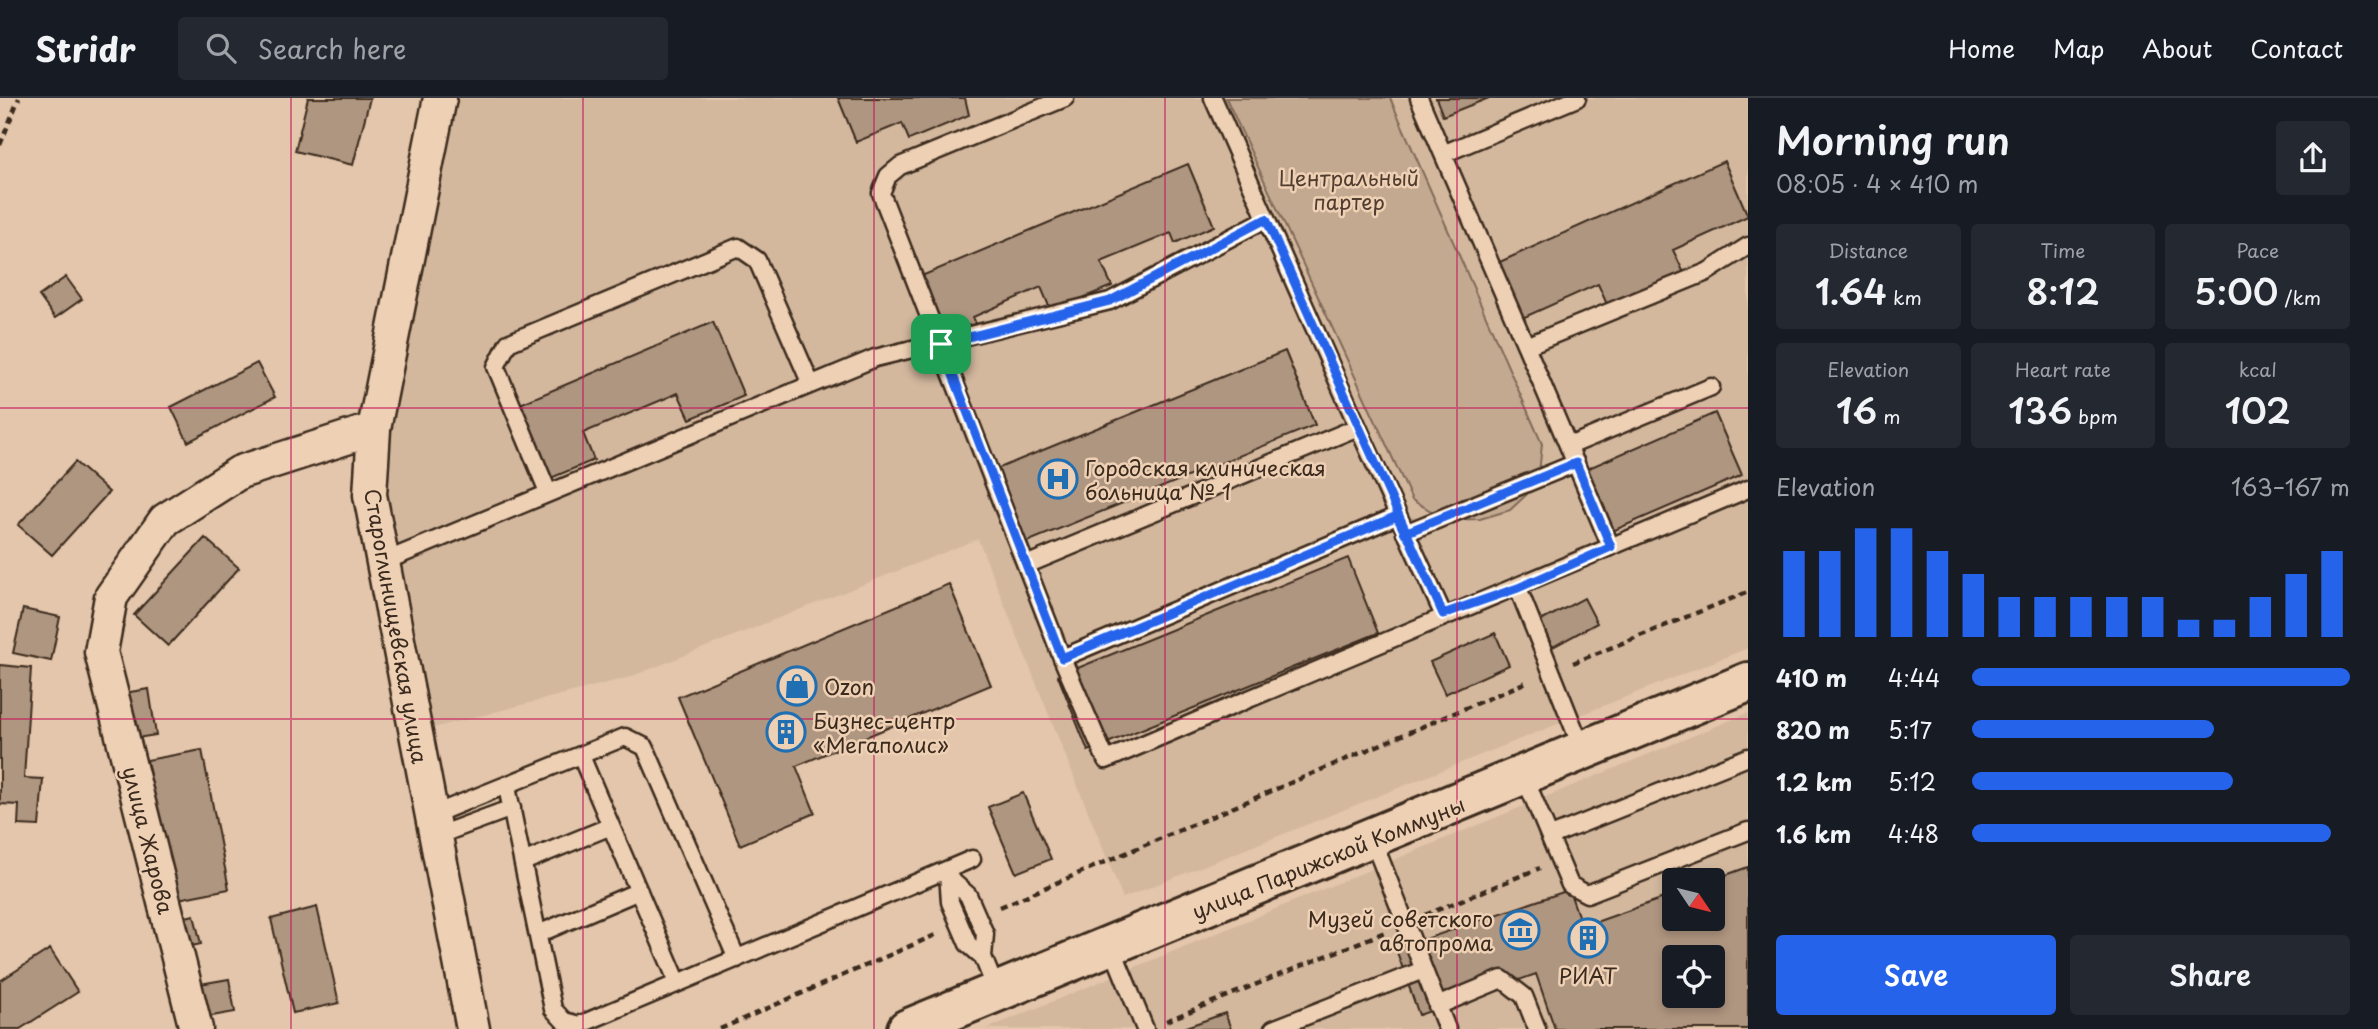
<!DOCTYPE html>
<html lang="en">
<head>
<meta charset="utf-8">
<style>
  :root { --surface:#171b24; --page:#242831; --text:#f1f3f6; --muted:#9ea1a6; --line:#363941; --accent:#2563eb }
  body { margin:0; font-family:"Playpen Sans",sans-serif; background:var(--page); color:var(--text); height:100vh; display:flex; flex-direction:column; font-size:26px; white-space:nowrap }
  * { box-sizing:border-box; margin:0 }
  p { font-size:23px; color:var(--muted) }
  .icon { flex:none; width:38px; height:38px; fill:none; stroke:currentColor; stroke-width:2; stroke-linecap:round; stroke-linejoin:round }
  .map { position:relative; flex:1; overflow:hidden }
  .panel { display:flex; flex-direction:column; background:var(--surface); width:630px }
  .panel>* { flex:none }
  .needle { width:46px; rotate:125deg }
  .buttons { position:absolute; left:1662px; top:770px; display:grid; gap:14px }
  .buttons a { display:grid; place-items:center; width:63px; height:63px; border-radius:7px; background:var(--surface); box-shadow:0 4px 10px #0003; font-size:35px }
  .pin { position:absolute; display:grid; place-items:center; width:60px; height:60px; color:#fff; margin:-30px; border-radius:14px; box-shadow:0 4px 10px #0006 }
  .round { display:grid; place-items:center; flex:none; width:74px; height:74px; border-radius:7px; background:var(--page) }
  .head { display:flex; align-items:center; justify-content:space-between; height:119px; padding:0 28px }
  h1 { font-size:38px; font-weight:600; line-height:52px }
  .metrics { display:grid; grid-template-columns:repeat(3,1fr); gap:10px; height:119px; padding:7px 28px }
  .metrics div { display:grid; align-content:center; border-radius:7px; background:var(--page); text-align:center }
  .metrics b { font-size:35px; font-weight:600 }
  .metrics small { font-size:19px; font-weight:400 }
  .metrics p { font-size:19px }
  .chart { height:196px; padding:14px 28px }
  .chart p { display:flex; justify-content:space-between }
  .chart svg { width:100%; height:126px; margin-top:7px; stroke:var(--accent); stroke-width:6 }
  .primary-button { display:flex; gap:14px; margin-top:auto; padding:14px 28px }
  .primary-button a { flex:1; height:80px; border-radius:7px; background:var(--accent); color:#fff; font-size:28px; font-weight:600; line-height:80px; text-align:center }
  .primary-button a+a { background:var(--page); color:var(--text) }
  ul { padding:0 28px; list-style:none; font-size:23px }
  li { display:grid; grid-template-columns:112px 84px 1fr; align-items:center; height:52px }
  li i { height:18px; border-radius:9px; background:var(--accent) }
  header { display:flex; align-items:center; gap:42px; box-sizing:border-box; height:98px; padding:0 35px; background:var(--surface); border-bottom:2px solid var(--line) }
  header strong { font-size:33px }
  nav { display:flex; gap:38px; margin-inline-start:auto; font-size:24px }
  .search { width:490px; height:63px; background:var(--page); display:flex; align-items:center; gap:18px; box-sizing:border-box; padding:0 24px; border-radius:7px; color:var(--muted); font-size:26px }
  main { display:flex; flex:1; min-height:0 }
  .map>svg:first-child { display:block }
  .built { fill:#d3b89e; fill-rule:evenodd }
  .green { fill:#c4a991; stroke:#806a58; stroke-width:2 }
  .building { fill:#af9680; stroke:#3b2a1e; stroke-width:2; fill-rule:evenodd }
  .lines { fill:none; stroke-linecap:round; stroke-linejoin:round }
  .service-casing { stroke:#3b2a1e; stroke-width:21 }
  .minor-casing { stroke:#3b2a1e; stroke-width:37 }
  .primary-casing { stroke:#3b2a1e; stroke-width:44 }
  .path { stroke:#3b2a1e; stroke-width:4.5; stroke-dasharray:7 5; stroke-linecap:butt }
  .service { stroke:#eed0b4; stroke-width:16 }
  .minor { stroke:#eed0b4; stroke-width:32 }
  .primary { stroke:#eed0b4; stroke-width:38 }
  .route-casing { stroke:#fff; stroke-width:14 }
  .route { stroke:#2563eb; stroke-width:9 }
  .grid { fill:none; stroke:#c2185b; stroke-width:2; stroke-opacity:0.55 }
  .labels { text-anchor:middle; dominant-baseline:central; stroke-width:5; stroke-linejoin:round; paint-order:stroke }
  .park-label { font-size:21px; fill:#503d2f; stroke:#eed0b4 }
  .poi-label { font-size:21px; fill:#3b2a1e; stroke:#eed0b4; text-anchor:start }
  .street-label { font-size:21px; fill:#3b2a1e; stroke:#eed0b4 }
</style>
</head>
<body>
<header>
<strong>Stridr</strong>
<div class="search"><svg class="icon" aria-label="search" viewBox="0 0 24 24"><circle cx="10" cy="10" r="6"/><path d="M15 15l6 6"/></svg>Search here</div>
<nav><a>Home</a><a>Map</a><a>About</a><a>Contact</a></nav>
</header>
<main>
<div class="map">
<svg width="1748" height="931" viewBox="0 0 1748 931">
  <rect width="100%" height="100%" fill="#e3c6ab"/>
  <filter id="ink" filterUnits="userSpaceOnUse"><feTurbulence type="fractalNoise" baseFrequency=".0143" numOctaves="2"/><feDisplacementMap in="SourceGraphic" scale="14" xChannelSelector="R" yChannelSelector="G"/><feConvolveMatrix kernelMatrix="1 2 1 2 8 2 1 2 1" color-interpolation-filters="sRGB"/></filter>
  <g filter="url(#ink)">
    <path class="built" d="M 432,0 L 1748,0 L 1748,550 L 1123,800 L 978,441 L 630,579 L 425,632 L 356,320 Z
      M 1748,615 L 1748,931 L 986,931 ZM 1675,782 L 1713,782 L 1713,821 L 1675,821 ZM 1675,859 L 1713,859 L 1713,898 L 1675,898 Z"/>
    <path class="green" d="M 1226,0 L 1390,0 L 1542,346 L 1538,386 L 1510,412 L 1480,421 L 1447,422 L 1412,402 Z"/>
    <path class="building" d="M 308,0 L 370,0 L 353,67 L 295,53 Z
      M 838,0 L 965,0 L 969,17 L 909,42 L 902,25 L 856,44 Z
      M 1436,0 L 1489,0 L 1443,18 Z
      M 1724,63 L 1748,118 L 1673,152 L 1685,177 L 1609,211 L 1598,186 L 1518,222 L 1493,167 Z
      M 1188,66 L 1214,128 L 1175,145 L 1171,135 L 1101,164 L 1112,188 L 1051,213 L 1041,189 L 973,219 L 977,228 L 938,244 L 912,182 Z
      M 66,179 L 82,201 L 55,220 L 39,198 Z
      M 713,224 L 744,298 L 690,321 L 678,295 L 583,335 L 594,362 L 551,380 L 520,306 Z
      M 1285,253 L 1315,327 L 1012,450 L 982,377 Z
      M 257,265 L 275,299 L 188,344 L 171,309 Z
      M 1715,315 L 1742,377 L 1608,435 L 1582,373 Z
      M 75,364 L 109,394 L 52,457 L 18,427 Z
      M 205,440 L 239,470 L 168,548 L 134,517 Z
      M 1348,460 L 1378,535 L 1088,653 L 1058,578 Z
      M 949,486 L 991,587 L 796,668 L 815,715 L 740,747 L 678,599 Z
      M 1584,500 L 1597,525 L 1553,549 L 1539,524 Z
      M 23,511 L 60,519 L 51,563 L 13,555 Z
      M 1495,535 L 1509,567 L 1445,596 L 1430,564 Z
      M 0,567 L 31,570 L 24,680 L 43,681 L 39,728 L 18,727 L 19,707 L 0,706 Z
      M 149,591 L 156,637 L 118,643 L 111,597 Z
      M 202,652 L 229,791 L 173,802 L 147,662 Z
      M 1023,695 L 1051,761 L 1016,775 L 988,709 Z
      M 1748,769 L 1748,931 L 1555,931 L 1536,876 L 1419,917 L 1396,851 L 1569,792 L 1582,829 L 1675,796 L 1675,821 L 1713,821 L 1712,782 ZM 1675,859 L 1713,859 L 1713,898 L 1675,898 Z
      M 317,809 L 339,905 L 293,915 L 271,821 Z
      M 194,817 L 201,846 L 164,854 L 157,826 Z
      M 50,851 L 78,894 L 20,931 L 0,931 L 0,883 Z
      M 229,881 L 235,914 L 183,923 L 177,890 Z
      M 1225,915 L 1231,931 L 1180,931 L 1206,922 Z"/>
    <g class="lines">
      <g class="service-casing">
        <path id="service" d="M 1213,0 L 1358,329
          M 1419,0 L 1443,56 L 1577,0
          M 1443,56 L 1526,248
          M 1569,348 L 1711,289
          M 548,394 L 496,269 L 508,245 L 738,149 L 757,162 L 810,284
          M 1397,418 L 1062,560 L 1106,662 C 1319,570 1533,481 1748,391
          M 1405,435 L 1576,365
          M 1611,449 L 1526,248 L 1707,174 L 1748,148
          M 383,464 L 875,260 L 1110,203 L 1266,121
          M 1026,467 L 1358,329 L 1443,516
          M 1518,490 L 1583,653
          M 1062,560 L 881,95 L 888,78 L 900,68 L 1065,0
          M 581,658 L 678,885
          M 1524,678 L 1570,787 L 1587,796 L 1748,733
          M 507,689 L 553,911 L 564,923 L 579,927 L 972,761
          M 432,717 L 625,639 L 645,649 L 737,861
          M 436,738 L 512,710
          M 1551,738 L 1748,659
          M 1372,740 L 1447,931
          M 523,764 L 611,728
          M 948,775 L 950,804 L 968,846 L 983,859
          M 951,782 L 968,797 L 985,836 L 983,859 L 997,894
          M 538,836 L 639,793
          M 1111,847 L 1145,931
          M 1437,908 L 1502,881 L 1524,898 L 1537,931
          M 1273,931 L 1423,872"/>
      </g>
      <g class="minor-casing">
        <path id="minor" d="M 440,0 L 374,331 L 370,397 L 473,931
          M 196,931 L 101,554 L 111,499 L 165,422 L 240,374 L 374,331"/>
      </g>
      <g class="primary-casing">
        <path id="primary" d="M 907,931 L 1748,584"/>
      </g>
      <path class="path" d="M 0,47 L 19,0
        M 1573,565 L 1748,494
        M 1000,809 L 1529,583
        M 1425,817 L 1540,770
        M 1166,923 L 1385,834
        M 720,931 L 940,835"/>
      <use href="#service" class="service"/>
      <use href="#minor" class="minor"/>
      <use href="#primary" class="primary"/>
    </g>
  </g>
  <g class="lines" filter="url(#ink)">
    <g class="route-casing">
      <path id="route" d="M 941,246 L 1110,203 L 1266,121 L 1443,516 L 1518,490 L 1611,449 L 1576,365 L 1405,435 L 1397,418 L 1062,560 L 941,246"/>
    </g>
    <use href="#route" class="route"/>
  </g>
  <path class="grid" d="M 291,0 L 291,931M 583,0 L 583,931M 874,0 L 874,931M 1165,0 L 1165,931M 1457,0 L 1457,931M 0,310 L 1748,310M 0,621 L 1748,621"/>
  <defs>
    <g id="hospital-ring" transform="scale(2.0125)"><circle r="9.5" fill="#eed0b4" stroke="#1f6fb2" stroke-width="1.5"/><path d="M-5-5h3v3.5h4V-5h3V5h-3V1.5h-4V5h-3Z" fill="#1f6fb2"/></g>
    <g id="shop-ring" transform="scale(2.0125)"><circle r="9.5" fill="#eed0b4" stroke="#1f6fb2" stroke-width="1.5"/><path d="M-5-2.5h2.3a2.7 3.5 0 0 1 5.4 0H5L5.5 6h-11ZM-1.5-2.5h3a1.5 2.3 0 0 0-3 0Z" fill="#1f6fb2"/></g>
    <g id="building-ring" transform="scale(2.0125)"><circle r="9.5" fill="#eed0b4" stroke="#1f6fb2" stroke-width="1.5"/><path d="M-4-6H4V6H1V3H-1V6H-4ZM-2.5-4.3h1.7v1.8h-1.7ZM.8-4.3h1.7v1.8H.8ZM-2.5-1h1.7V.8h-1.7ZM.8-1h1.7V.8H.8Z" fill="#1f6fb2"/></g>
    <g id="museum-ring" transform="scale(2.0125)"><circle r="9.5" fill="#eed0b4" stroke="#1f6fb2" stroke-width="1.5"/><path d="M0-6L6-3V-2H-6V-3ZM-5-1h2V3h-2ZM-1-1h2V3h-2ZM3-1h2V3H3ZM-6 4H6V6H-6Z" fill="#1f6fb2"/></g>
  </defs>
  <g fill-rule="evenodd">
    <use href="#hospital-ring" x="1058" y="381"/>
    <use href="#shop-ring" x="797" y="588"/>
    <use href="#building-ring" x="786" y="634"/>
    <use href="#museum-ring" x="1520" y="832"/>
    <use href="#building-ring" x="1588" y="840"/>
  </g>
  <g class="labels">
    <g class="park-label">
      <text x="1349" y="79">Центральный<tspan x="1349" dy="24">партер</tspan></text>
    </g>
    <g class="poi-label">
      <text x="1085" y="369">Городская клиническая<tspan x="1085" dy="24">больница № 1</tspan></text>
      <text x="824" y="588">Ozon</text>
      <text x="813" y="622">Бизнес-центр<tspan x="813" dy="24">«Мегаполис»</tspan></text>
      <text x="1493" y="820" text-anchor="end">Музей советского<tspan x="1493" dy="24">автопрома</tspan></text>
      <text x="1588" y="877" text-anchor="middle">РИАТ</text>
    </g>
    <g class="street-label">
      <text transform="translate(397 528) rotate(80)">Староглинищевская улица</text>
      <text transform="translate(149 742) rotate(76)">улица Жарова</text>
      <text transform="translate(1328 759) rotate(-22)">улица Парижской Коммуны</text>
    </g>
  </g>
</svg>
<div class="buttons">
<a><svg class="needle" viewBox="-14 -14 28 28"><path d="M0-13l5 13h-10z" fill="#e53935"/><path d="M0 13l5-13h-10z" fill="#9ea1a6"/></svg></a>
<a><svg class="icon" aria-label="locate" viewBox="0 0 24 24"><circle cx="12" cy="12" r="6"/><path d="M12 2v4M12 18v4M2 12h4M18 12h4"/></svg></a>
</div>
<div class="pin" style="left:941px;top:246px;background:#1e9e55"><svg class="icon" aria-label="arrive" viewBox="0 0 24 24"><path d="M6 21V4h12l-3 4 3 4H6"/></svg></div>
</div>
<section class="panel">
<div class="head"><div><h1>Morning run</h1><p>08:05 · 4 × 410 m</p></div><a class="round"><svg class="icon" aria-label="share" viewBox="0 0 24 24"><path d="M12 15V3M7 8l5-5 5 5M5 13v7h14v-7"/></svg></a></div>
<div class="metrics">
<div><p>Distance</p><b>1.64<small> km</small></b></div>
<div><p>Time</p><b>8:12</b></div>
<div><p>Pace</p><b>5:00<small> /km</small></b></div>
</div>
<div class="metrics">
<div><p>Elevation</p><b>16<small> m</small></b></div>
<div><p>Heart rate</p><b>136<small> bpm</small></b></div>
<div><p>kcal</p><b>102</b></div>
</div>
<div class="chart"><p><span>Elevation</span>163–167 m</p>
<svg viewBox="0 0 160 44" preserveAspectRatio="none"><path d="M5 44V14M15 44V14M25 44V6M35 44V6M45 44V14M55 44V22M65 44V30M75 44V30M85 44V30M95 44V30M105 44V30M115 44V38M125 44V38M135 44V30M145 44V22M155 44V14"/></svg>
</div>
<ul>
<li><b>410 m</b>4:44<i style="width:100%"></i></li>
<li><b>820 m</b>5:17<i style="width:64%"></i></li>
<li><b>1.2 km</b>5:12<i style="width:69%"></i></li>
<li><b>1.6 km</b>4:48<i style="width:95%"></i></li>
</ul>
<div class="primary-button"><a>Save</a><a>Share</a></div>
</section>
</main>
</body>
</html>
